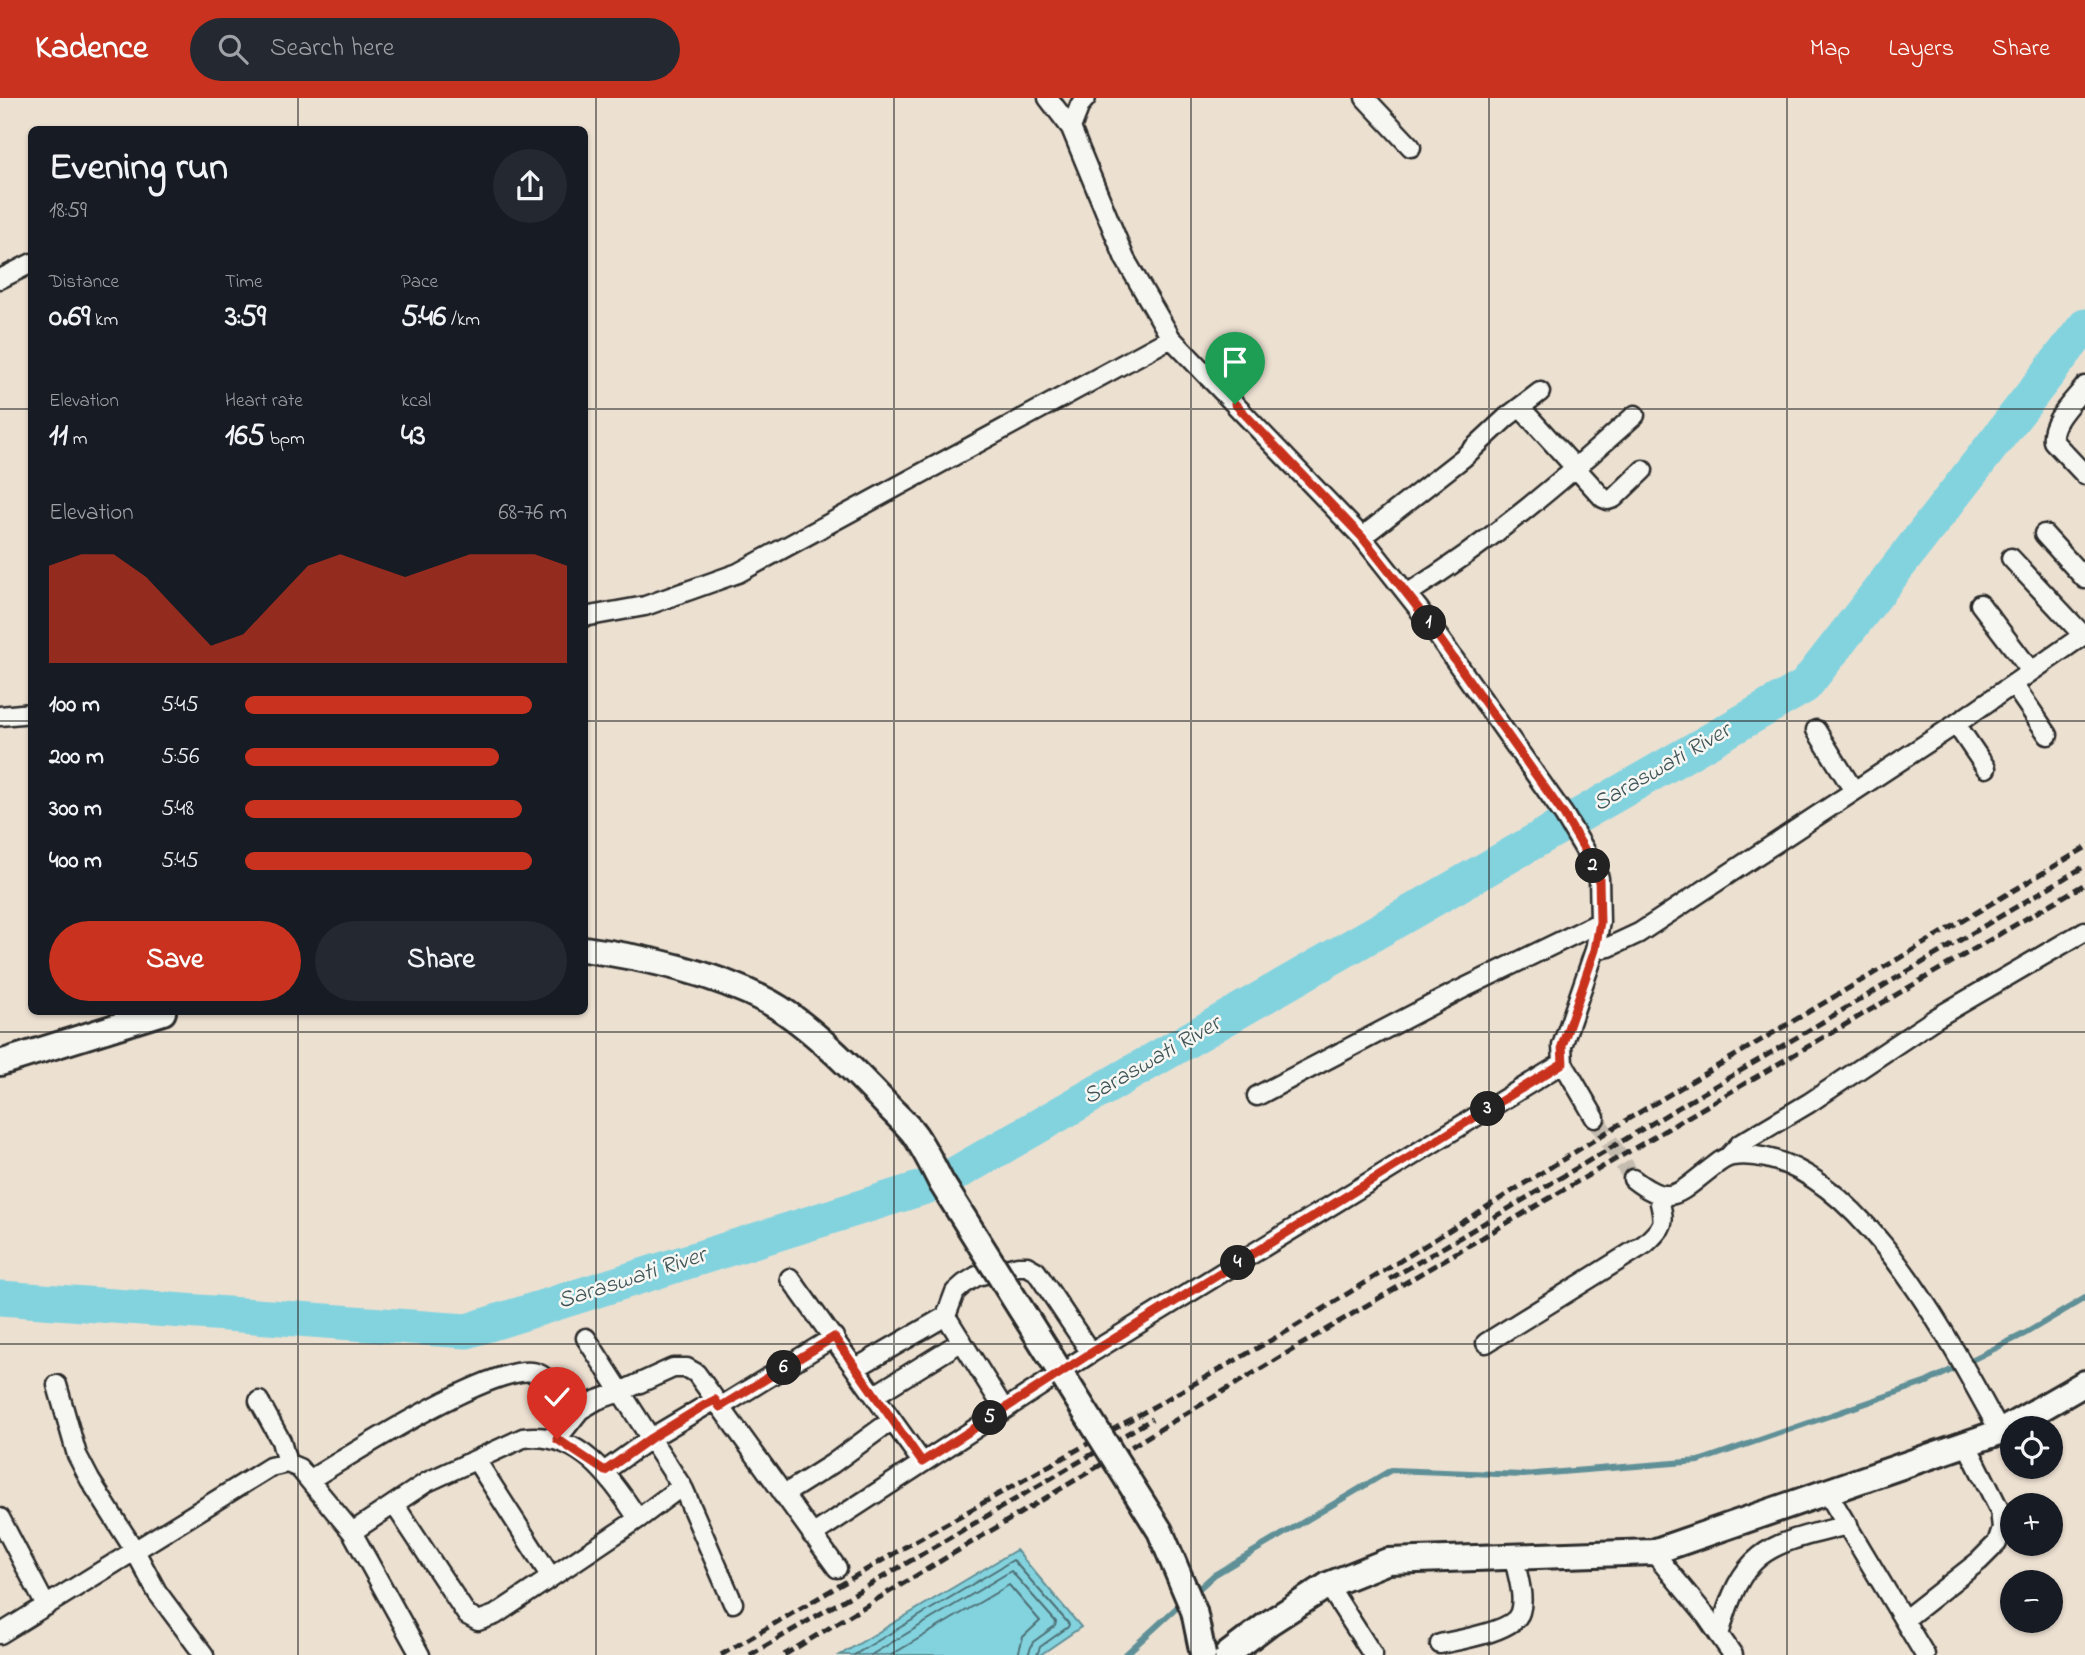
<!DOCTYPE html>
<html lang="en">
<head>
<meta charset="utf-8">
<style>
  :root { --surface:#171b24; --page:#242831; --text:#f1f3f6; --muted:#9ea1a6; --accent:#c8321e }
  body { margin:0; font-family:"Indie Flower",sans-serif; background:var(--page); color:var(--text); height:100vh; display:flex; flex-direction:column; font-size:26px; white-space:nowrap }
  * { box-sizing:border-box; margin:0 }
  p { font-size:23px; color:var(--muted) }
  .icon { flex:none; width:38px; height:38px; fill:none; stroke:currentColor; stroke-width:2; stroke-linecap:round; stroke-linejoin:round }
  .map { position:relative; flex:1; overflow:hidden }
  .side { position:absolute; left:28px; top:28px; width:560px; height:889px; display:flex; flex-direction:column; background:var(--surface); border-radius:10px; box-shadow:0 2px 5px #0004 }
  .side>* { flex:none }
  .tools { position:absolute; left:2000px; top:1318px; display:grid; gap:14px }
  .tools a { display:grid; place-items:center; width:63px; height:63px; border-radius:50%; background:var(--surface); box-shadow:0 2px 5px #0004; font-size:35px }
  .pin { position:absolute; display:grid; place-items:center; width:60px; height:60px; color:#fff; margin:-72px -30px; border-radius:50% 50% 50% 0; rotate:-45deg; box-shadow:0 0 7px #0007 }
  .pin .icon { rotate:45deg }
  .km { position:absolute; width:35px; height:35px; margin:-18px; border-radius:50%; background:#222; color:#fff; font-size:19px; line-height:35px; text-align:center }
  .round { display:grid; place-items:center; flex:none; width:74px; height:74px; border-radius:37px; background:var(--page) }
  .head { display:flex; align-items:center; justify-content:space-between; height:119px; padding:0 21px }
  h1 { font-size:38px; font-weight:700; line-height:52px }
  .stats { display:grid; grid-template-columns:repeat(3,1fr); gap:10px; height:119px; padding:7px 21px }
  .stats div { display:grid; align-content:center }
  .stats b { font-size:30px; font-weight:700 }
  .stats small { font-size:19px; font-weight:400 }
  .stats p { font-size:19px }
  .chart { height:196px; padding:14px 21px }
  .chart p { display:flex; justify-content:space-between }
  .chart svg { width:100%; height:126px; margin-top:7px; fill:var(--accent); opacity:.7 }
  .primary-button { display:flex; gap:14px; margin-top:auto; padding:14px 21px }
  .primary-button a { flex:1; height:80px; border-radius:42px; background:var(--accent); color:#fff; font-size:28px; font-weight:700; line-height:80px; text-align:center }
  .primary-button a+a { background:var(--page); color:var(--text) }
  ul { padding:0 21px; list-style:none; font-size:23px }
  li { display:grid; grid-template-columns:112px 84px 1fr; align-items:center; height:52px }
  li i { height:18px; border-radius:9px; background:var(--accent) }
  header { display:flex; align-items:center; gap:42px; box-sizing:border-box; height:98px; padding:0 35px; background:var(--accent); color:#fff }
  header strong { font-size:33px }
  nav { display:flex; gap:38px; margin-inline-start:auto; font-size:24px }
  .search { width:490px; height:63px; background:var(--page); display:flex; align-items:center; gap:18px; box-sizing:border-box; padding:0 24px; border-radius:38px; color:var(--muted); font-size:26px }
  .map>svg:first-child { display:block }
  .water { fill:#83d3df; stroke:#609097; stroke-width:2 }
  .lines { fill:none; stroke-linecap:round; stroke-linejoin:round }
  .shore { stroke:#4e6e73; stroke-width:2 }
  .stream { stroke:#609097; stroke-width:6 }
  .river { stroke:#83d3df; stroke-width:35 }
  .street-tunnel { stroke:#c5bcb0; stroke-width:18; stroke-dasharray:18 9; stroke-linecap:butt }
  .street-casing { stroke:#2b2b2b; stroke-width:23 }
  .secondary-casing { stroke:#2b2b2b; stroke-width:30 }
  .street { stroke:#f6f6f2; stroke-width:18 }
  .secondary { stroke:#f6f6f2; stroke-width:24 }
  .rail { stroke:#2b2b2b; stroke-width:5; stroke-dasharray:10 5; stroke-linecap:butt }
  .secondary-bridge-casing { stroke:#2b2b2b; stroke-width:30; stroke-linecap:butt }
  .secondary-bridge { stroke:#f6f6f2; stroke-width:24 }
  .route-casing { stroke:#fff; stroke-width:14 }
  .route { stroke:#c8321e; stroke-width:9 }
  .grid { fill:none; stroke:#2b2b2b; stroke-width:2; stroke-opacity:0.55 }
  .labels { text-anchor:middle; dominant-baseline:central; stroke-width:5; stroke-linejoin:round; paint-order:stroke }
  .water-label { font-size:24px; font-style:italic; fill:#415558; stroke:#f6f6f2 }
</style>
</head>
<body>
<header>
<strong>Kadence</strong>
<div class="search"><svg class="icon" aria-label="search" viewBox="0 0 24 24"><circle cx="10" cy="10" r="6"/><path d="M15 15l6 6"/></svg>Search here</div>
<nav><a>Map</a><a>Layers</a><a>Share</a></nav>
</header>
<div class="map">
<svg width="2085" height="1557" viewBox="0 0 2085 1557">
  <rect width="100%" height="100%" fill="#ece0d1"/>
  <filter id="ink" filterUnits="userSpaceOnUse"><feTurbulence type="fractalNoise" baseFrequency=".0143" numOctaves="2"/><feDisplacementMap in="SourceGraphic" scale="14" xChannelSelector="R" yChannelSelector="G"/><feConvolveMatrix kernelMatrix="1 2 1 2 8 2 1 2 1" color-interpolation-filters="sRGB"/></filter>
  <g filter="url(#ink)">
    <path class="water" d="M 1016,1452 L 1081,1529 L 1040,1557 L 840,1557 Z"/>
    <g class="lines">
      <path class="shore" d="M 854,1557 L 1013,1462 L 1069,1526 L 1068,1529 L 1040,1549 L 1037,1557
        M 871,1557 L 1011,1473 L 1056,1524 L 1055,1528 L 1033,1544 L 1028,1557
        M 891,1557 L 1009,1487 L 1040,1523 L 1023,1539 L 1018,1557"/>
      <path class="stream" d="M 1194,1495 L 1214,1477 L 1391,1372 L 1523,1377 L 1699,1363 L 1927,1284 L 2026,1235 L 2085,1200
        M 1125,1557 L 1183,1504"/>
      <path class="river" d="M 0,1200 L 467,1233 L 941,1084 L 1805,588 L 2085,228"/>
      <path class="street-tunnel" d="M 1595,1020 L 1633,1081"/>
      <g class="street-casing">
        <path id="street" d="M 1048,0 L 1071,30
          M 1086,0 L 1080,7 L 1071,30 L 1125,161 L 1171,240 L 1362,439 L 1418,510 L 1564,717 L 1589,759 L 1599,780 L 1600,824 L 1595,852 L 1562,948 L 1563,965 L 1595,1020
          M 1365,0 L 1411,49
          M 0,181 L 32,165
          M 2085,288 C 2074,303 2050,323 2053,343 L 2085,377
          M 1520,309 L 1603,400 L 1608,402 L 1614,400 L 1643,372
          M 2044,436 L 2085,481
          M 1362,439 L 1463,360 L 1507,319 L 1540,294
          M 2011,460 L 2083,537
          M 1407,496 C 1492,443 1561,384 1635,317
          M 1980,506 L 2031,573
          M 584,519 L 645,508 L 738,475 L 1171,240
          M 2013,586 L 2048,637
          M 0,618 L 32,615
          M 1956,626 L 1986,670
          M 1816,632 L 1854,693
          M 1595,852 L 1609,849 L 1639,835 L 1956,626 L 2085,536
          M 1257,998 L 1458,893 L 1600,824
          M 1729,1058 L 1740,1046 L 1809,1005 L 1936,920 L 2085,833
          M 1633,1081 C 1672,1112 1680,1093 1714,1068 C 1719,1064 1725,1059 1732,1058 C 1850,1044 1953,1249 2000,1334
          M 790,1180 L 922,1364
          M 946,1218 L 1004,1311
          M 586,1240 L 684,1392 L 733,1505
          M 1486,1245 L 1645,1146 C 1668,1125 1664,1124 1658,1096
          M 856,1270 L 946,1218 L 955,1194 L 964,1186 L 977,1178 L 1018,1168 L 1027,1168 L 1036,1173 L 1091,1255
          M 57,1287 L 77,1357 L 90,1382 L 135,1453 L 157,1494 L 204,1557
          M 875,1297 L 962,1243
          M 259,1303 L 281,1343 L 287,1365
          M 720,1309 L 834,1239
          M 557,1341 L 580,1312 L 597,1302 L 620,1294 L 673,1270 L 687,1270 L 696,1275 L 837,1470
          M 476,1362 L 551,1479
          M 605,1373 L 651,1340 L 715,1302
          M 309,1382 C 348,1359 498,1261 537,1275 C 554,1281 562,1308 571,1323
          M 1827,1394 L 1925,1557
          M 783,1397 L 832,1366 L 892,1322
          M 394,1406 L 467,1517 L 478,1523 L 495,1517 L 638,1421 L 682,1388
          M 0,1420 L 46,1508
          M 352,1434 L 427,1384 L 523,1340 C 578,1332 612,1380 638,1421
          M 812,1437 L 1091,1255 L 1563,965
          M 1653,1454 L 1706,1518 L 1733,1557
          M 1328,1487 L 1373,1557
          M 1904,1522 L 1979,1463 L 1997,1445 L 2002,1430 L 2000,1413 L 1966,1345
          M 0,1536 L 270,1369 L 287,1365 L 299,1370 L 352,1434 L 420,1557
          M 1719,1537 C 1743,1450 1766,1447 1848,1427
          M 1440,1546 C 1459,1542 1515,1533 1520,1514 C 1525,1498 1517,1476 1514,1460"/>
      </g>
      <g class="secondary-casing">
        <path id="secondary" d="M 584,851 C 648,860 711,874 769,904 C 808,925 855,973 886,1006 C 895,1016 907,1026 915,1037 C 925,1052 933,1068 941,1084
          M 0,965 L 163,914
          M 1227,1557 L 1269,1525 L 1328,1487 L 1388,1463 L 1653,1454 L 2000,1334 L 2085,1285"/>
      </g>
      <use href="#street" class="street"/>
      <use href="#secondary" class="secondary"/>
      <path class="rail" d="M 1390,1181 L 2085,768
        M 721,1557 L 905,1449 L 1291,1231 L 1623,1024 L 2085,750
        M 750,1557 L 1152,1321
        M 784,1557 L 1357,1213 L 2085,786"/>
      <g class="secondary-bridge-casing">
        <path id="secondary-bridge" d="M 941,1084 L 1160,1433 L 1194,1513 L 1203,1557"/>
      </g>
      <use href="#secondary-bridge" class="secondary-bridge"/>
    </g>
  </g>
  <g class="lines" filter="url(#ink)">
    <g class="route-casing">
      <path id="route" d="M 557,1341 L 605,1373 L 651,1340 L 705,1307 L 715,1302 L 720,1309 L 834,1239 L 922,1364 L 1091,1255 L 1563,965 L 1562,948 L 1595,852 L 1600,824 L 1599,780 L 1589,759 L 1564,717 L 1418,510 L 1362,439 L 1235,306"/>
    </g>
    <use href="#route" class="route"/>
  </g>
  <path class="grid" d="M 298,0 L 298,32M 596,0 L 596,1557M 894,0 L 894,1557M 1191,0 L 1191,1557M 1489,0 L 1489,1557M 1787,0 L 1787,1557M 0,311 L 32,311M 584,311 L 2085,311M 0,623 L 32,623M 584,623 L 2085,623M 298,914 L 298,1557M 0,934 L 2085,934M 0,1246 L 2085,1246"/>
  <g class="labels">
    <g class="water-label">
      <text transform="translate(1662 670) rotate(-30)">Saraswati River</text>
      <text transform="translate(1152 963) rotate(-30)">Saraswati River</text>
      <text transform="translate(632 1181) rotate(-18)">Saraswati River</text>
    </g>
  </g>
</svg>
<div class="tools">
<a><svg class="icon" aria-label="locate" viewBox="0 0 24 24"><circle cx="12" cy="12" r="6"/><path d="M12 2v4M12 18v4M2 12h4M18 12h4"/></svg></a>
<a>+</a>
<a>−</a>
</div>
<div class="pin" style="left:1235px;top:306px;background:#1e9e55"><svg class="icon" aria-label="arrive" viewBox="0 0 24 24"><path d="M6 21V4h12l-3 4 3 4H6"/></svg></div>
<div class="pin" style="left:557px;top:1341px;background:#d93025"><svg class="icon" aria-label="check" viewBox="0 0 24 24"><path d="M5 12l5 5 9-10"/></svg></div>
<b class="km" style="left:1429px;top:525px">1</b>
<b class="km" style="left:1593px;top:768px">2</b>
<b class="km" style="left:1488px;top:1011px">3</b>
<b class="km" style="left:1238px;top:1165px">4</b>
<b class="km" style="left:990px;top:1320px">5</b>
<b class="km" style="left:784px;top:1270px">6</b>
<section class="side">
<div class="head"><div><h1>Evening run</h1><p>18:59</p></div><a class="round"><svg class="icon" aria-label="share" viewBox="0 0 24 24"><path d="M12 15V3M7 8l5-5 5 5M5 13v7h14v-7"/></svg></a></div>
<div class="stats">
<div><p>Distance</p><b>0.69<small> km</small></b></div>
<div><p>Time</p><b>3:59</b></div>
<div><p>Pace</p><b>5:46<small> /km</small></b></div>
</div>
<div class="stats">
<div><p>Elevation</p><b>11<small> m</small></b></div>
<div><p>Heart rate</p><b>165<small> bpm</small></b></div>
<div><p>kcal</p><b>43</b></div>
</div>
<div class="chart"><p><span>Elevation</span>68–76 m</p>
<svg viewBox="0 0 160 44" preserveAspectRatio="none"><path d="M0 44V10L10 6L20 6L30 14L40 26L50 38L60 34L70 22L80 10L90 6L100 10L110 14L120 10L130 6L140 6L150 6L160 10V44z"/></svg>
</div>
<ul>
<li><b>100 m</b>5:45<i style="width:89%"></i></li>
<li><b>200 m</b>5:56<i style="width:79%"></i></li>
<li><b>300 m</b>5:48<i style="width:86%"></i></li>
<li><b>400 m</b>5:45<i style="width:89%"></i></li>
</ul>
<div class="primary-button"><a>Save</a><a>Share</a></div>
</section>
</div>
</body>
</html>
